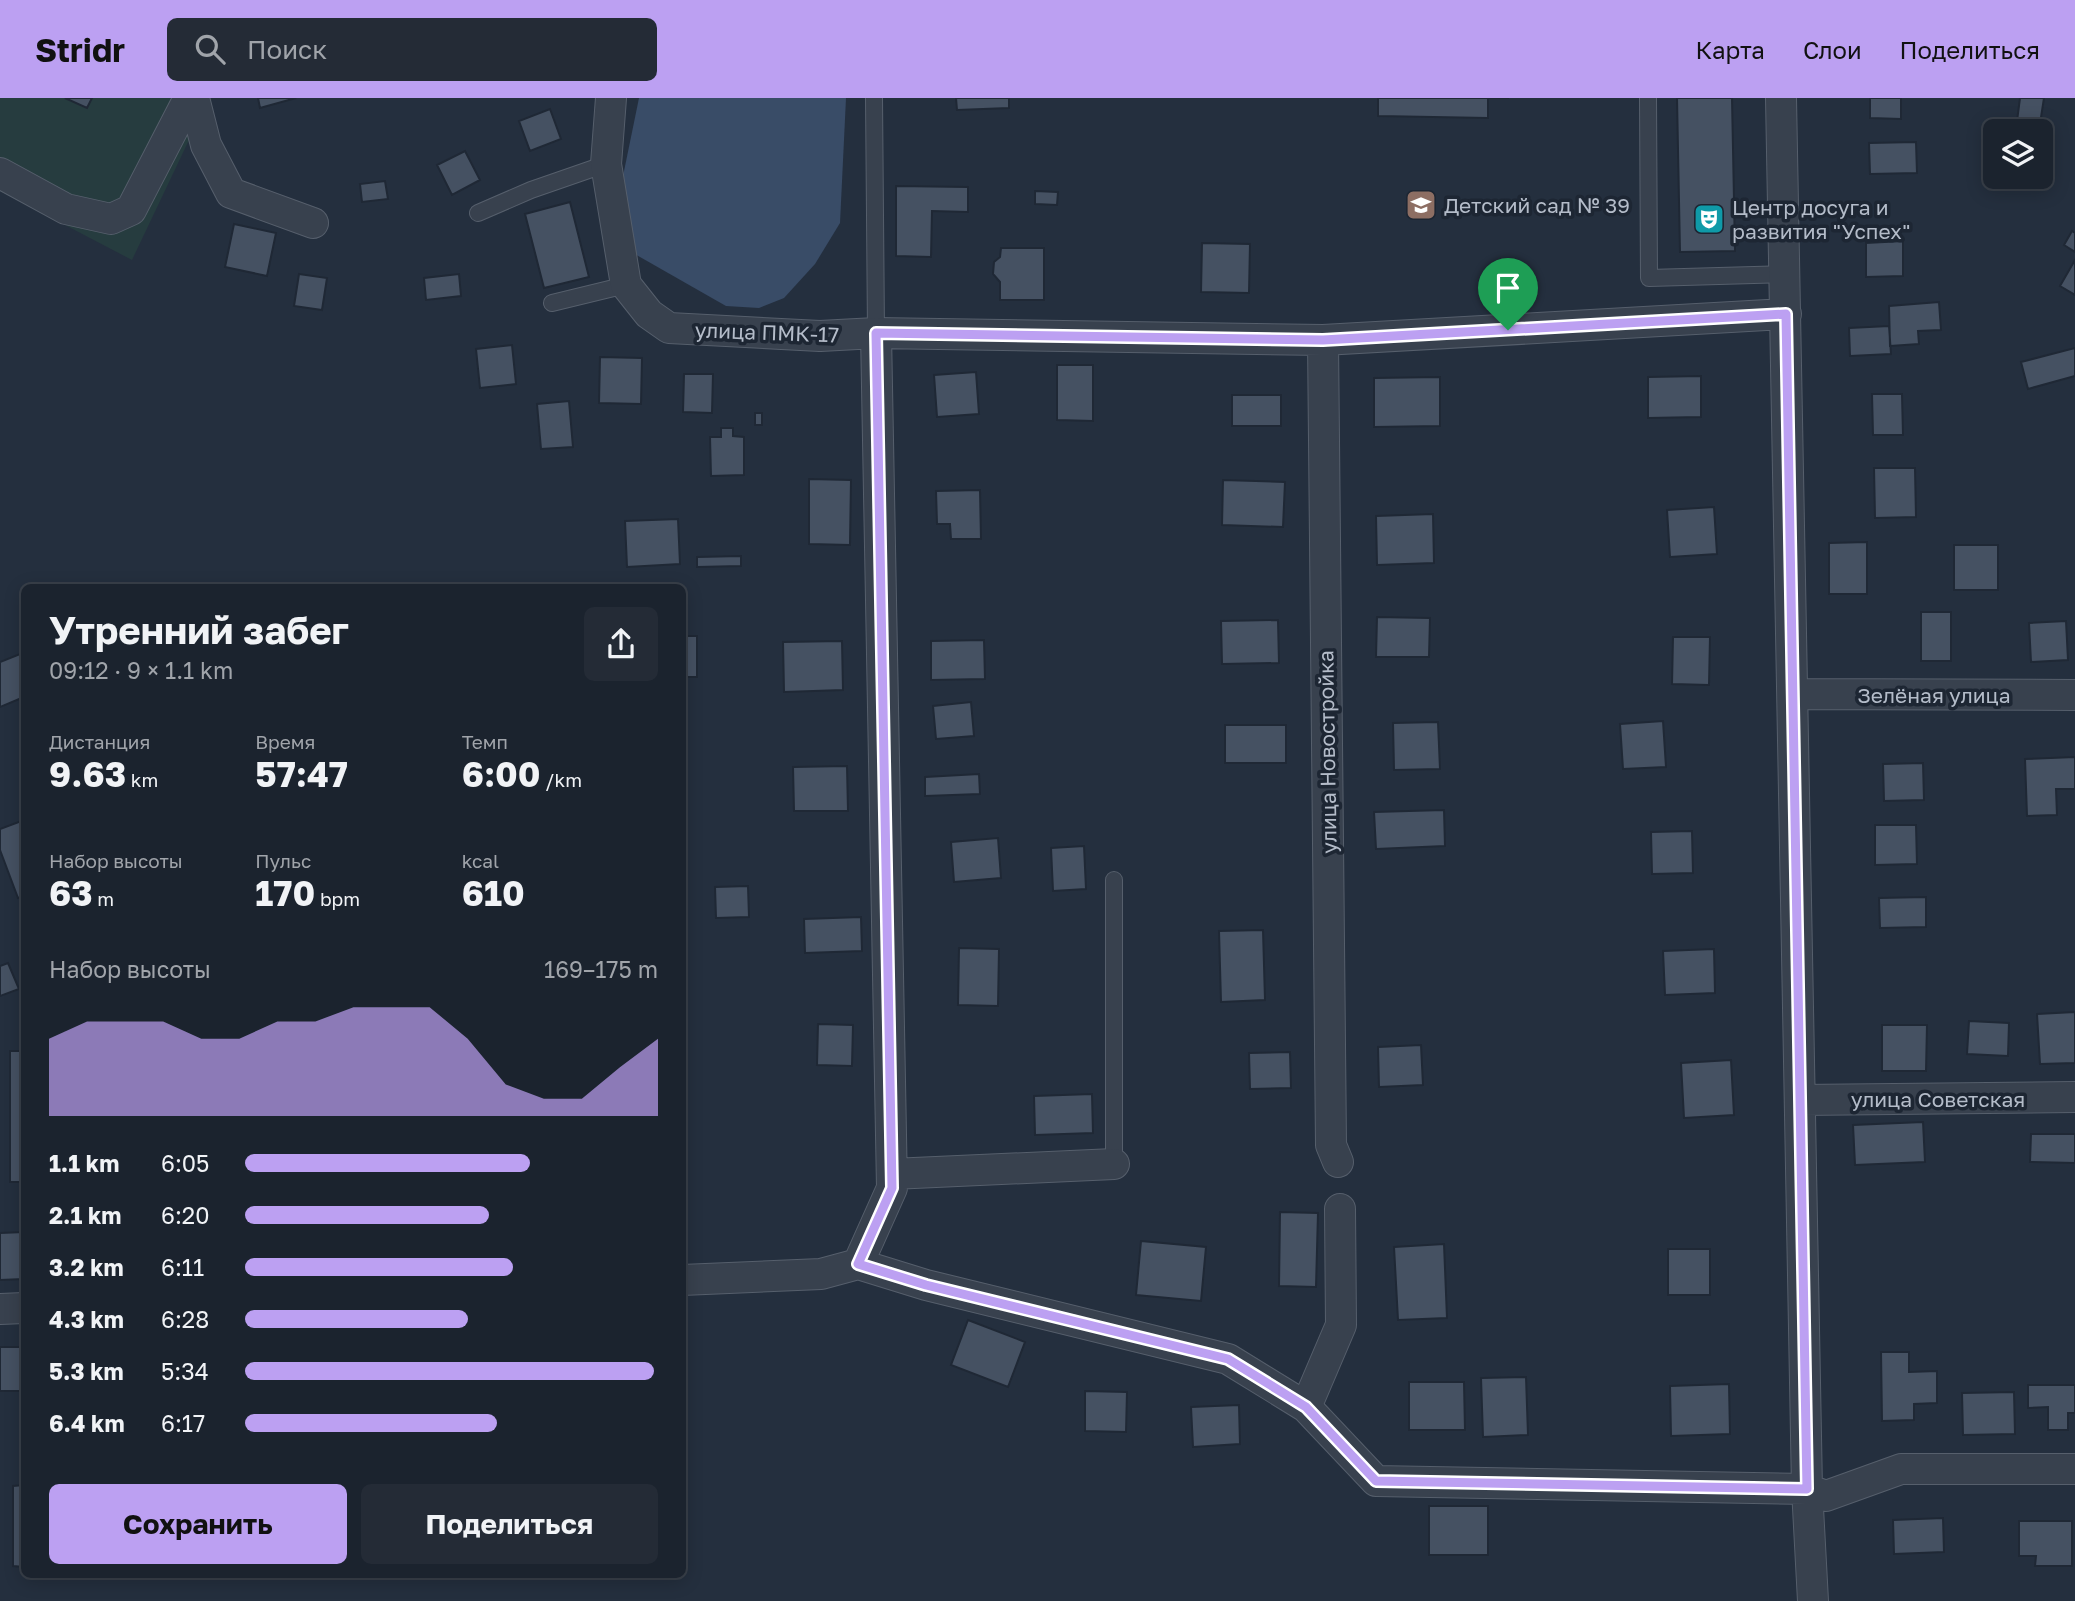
<!DOCTYPE html>
<html lang="ru">
<head>
<meta charset="utf-8">
<style>
  :root { --surface:#1b232e; --page:#242b36; --text:#f1f3f6; --muted:#a0a4aa; --line:#39404a; --accent:#bca0f2 }
  body { margin:0; font-family:"Golos Text",sans-serif; background:var(--page); color:var(--text); height:100vh; display:flex; flex-direction:column; font-size:26px; white-space:nowrap }
  * { box-sizing:border-box; margin:0 }
  p { font-size:23px; color:var(--muted) }
  .icon { flex:none; width:38px; height:38px; fill:none; stroke:currentColor; stroke-width:2; stroke-linecap:round; stroke-linejoin:round }
  .map { position:relative; flex:1; overflow:hidden }
  .panel { position:absolute; left:21px; top:486px; width:665px; height:994px; display:flex; flex-direction:column; background:var(--surface); border-radius:10px; box-shadow:0 4px 18px #0003,0 0 0 2px var(--line) }
  .panel>* { flex:none }
  .controls { position:absolute; left:1983px; top:21px; display:grid; gap:14px }
  .controls a { display:grid; place-items:center; width:70px; height:70px; border-radius:10px; background:var(--surface); box-shadow:0 4px 18px #0003,0 0 0 2px var(--line); font-size:35px }
  .pin { position:absolute; display:grid; place-items:center; width:60px; height:60px; color:#fff; margin:-72px -30px; border-radius:50% 50% 50% 0; rotate:-45deg; box-shadow:0 0 7px #0007 }
  .pin .icon { rotate:45deg }
  .round { display:grid; place-items:center; flex:none; width:74px; height:74px; border-radius:10px; background:var(--page) }
  .overview { display:flex; align-items:center; justify-content:space-between; height:119px; padding:0 28px }
  h1 { font-size:38px; font-weight:700; line-height:52px }
  .stats { display:grid; grid-template-columns:repeat(3,1fr); gap:10px; height:119px; padding:7px 28px }
  .stats div { display:grid; align-content:center }
  .stats b { font-size:35px; font-weight:700 }
  .stats small { font-size:19px; font-weight:400 }
  .stats p { font-size:19px }
  .chart { height:196px; padding:14px 28px }
  .chart p { display:flex; justify-content:space-between }
  .chart svg { width:100%; height:126px; margin-top:7px; fill:var(--accent); opacity:.7 }
  .primary-button { display:flex; gap:14px; margin-top:auto; padding:14px 28px }
  .primary-button a { flex:1; height:80px; border-radius:10px; background:var(--accent); color:#111; font-size:28px; font-weight:700; line-height:80px; text-align:center }
  .primary-button a+a { background:var(--page); color:var(--text) }
  ul { padding:0 28px; list-style:none; font-size:23px }
  li { display:grid; grid-template-columns:112px 84px 1fr; align-items:center; height:52px }
  li i { height:18px; border-radius:9px; background:var(--accent) }
  header { display:flex; align-items:center; gap:42px; box-sizing:border-box; height:98px; padding:0 35px; background:var(--accent); color:#111 }
  header strong { font-size:33px }
  nav { display:flex; gap:38px; margin-inline-start:auto; font-size:24px }
  .search { width:490px; height:63px; background:var(--page); display:flex; align-items:center; gap:18px; box-sizing:border-box; padding:0 24px; border-radius:10px; color:var(--muted); font-size:26px }
  .map>svg:first-child { display:block }
  .green { fill:#263c3f }
  .water { fill:#394c67 }
  .building { fill:#455162; stroke:#1f2835; stroke-width:2 }
  .lines { fill:none; stroke-linecap:round; stroke-linejoin:round }
  .lane-casing { stroke:#565f6c; stroke-width:18 }
  .street-casing { stroke:#565f6c; stroke-width:32 }
  .lane { stroke:#38414e; stroke-width:16 }
  .street { stroke:#38414e; stroke-width:30 }
  .route-casing { stroke:#fff; stroke-width:14 }
  .route { stroke:#bca0f2; stroke-width:9 }
  .labels { text-anchor:middle; dominant-baseline:central; stroke-width:7; stroke-linejoin:round; paint-order:stroke }
  .poi-label { font-size:21px; fill:#b4bcc9; stroke:#1d2633; text-anchor:start }
  .street-label { font-size:21px; fill:#b4bcc9; stroke:#1d2633 }
</style>
</head>
<body>
<header>
<strong>Stridr</strong>
<div class="search"><svg class="icon" aria-label="search" viewBox="0 0 24 24"><circle cx="10" cy="10" r="6"/><path d="M15 15l6 6"/></svg>Поиск</div>
<nav><a>Карта</a><a>Слои</a><a>Поделиться</a></nav>
</header>
<div class="map">
<svg width="2075" height="1503" viewBox="0 0 2075 1503">
  <rect width="100%" height="100%" fill="#242f3e"/>
  <path class="green" d="M 0,0 L 209,0 L 132,162 L 0,93 Z"/>
  <path class="water" d="M 639,0 L 846,0 L 840,125 L 815,166 L 784,200 L 759,210 L 726,208 L 633,155 L 622,83 Z"/>
  <path class="building" d="M 65,0 L 92,0 L 87,10 Z
    M 258,0 L 296,0 L 260,10 Z
    M 956,0 L 1009,0 L 1009,10 L 957,12 Z
    M 1378,0 L 1509,0 L 1488,0 L 1488,20 L 1378,18 Z
    M 1677,0 L 1732,0 L 1735,153 L 1680,154 Z
    M 1870,0 L 1901,0 L 1901,21 L 1870,20 Z
    M 2020,0 L 2044,0 L 2040,26 L 2017,23 Z
    M 550,11 L 561,41 L 530,53 L 519,23 Z
    M 1916,44 L 1917,75 L 1870,76 L 1869,45 Z
    M 465,53 L 480,82 L 452,97 L 437,67 Z
    M 385,83 L 388,101 L 362,104 L 360,86 Z
    M 896,88 L 968,89 L 968,114 L 932,113 L 931,159 L 896,158 Z
    M 1035,93 L 1058,94 L 1057,107 L 1035,106 Z
    M 570,104 L 589,179 L 544,190 L 525,116 Z
    M 234,126 L 276,135 L 267,178 L 225,169 Z
    M 2072,133 L 2075,135 L 2075,154 L 2064,147 Z
    M 1903,143 L 1903,178 L 1866,179 L 1866,145 Z
    M 1202,145 L 1250,146 L 1249,195 L 1201,194 Z
    M 1001,150 L 1044,150 L 1044,202 L 1000,202 L 1000,184 L 993,176 L 994,164 L 1000,159 Z
    M 2075,162 L 2075,197 L 2060,188 Z
    M 299,176 L 327,180 L 322,212 L 294,208 Z
    M 459,176 L 461,198 L 426,202 L 424,180 Z
    M 1939,204 L 1941,232 L 1918,233 L 1919,246 L 1890,248 L 1889,208 Z
    M 1889,228 L 1891,256 L 1850,258 L 1849,230 Z
    M 512,247 L 516,286 L 480,290 L 476,251 Z
    M 2075,250 L 2075,278 L 2028,291 L 2021,264 Z
    M 600,259 L 642,260 L 641,306 L 599,305 Z
    M 1057,267 L 1093,267 L 1093,323 L 1057,322 Z
    M 976,274 L 979,316 L 937,319 L 934,277 Z
    M 684,276 L 713,276 L 712,315 L 683,314 Z
    M 1701,278 L 1701,319 L 1648,320 L 1648,279 Z
    M 1440,279 L 1440,328 L 1374,329 L 1374,280 Z
    M 1872,296 L 1902,296 L 1903,337 L 1873,337 Z
    M 1232,297 L 1281,297 L 1281,328 L 1232,328 Z
    M 569,303 L 573,349 L 541,351 L 537,306 Z
    M 755,315 L 762,315 L 762,327 L 755,327 Z
    M 721,330 L 733,330 L 733,338 L 744,339 L 744,377 L 711,378 L 710,339 L 721,339 Z
    M 1874,370 L 1915,370 L 1916,419 L 1875,420 Z
    M 809,381 L 851,382 L 850,447 L 809,446 Z
    M 1223,382 L 1285,384 L 1283,429 L 1222,427 Z
    M 980,392 L 981,441 L 951,441 L 950,426 L 937,426 L 936,393 Z
    M 1714,409 L 1717,456 L 1670,459 L 1667,412 Z
    M 1433,416 L 1434,465 L 1377,467 L 1376,418 Z
    M 678,421 L 680,466 L 627,469 L 625,423 Z
    M 1867,444 L 1867,496 L 1829,496 L 1829,445 Z
    M 1954,447 L 1998,447 L 1998,492 L 1954,492 Z
    M 741,458 L 741,468 L 697,469 L 697,459 Z
    M 1921,514 L 1951,514 L 1951,563 L 1921,563 Z
    M 1377,519 L 1430,520 L 1429,559 L 1376,559 Z
    M 1278,522 L 1279,565 L 1222,566 L 1221,523 Z
    M 2066,523 L 2068,562 L 2031,564 L 2029,525 Z
    M 682,538 L 697,538 L 697,579 L 682,579 Z
    M 1673,539 L 1710,539 L 1709,587 L 1672,586 Z
    M 984,542 L 985,581 L 931,582 L 931,543 Z
    M 842,543 L 843,592 L 784,594 L 783,544 Z
    M 20,556 L 24,567 L 24,599 L 0,609 L 0,564 Z
    M 971,604 L 974,638 L 936,641 L 933,608 Z
    M 1663,623 L 1666,669 L 1623,671 L 1620,626 Z
    M 1438,624 L 1440,671 L 1394,672 L 1393,625 Z
    M 1225,627 L 1286,627 L 1286,665 L 1225,665 Z
    M 2075,659 L 2075,691 L 2056,691 L 2057,717 L 2027,718 L 2025,661 Z
    M 1923,665 L 1924,702 L 1884,703 L 1883,666 Z
    M 847,668 L 848,713 L 794,713 L 793,669 Z
    M 979,676 L 980,696 L 925,698 L 925,679 Z
    M 1444,712 L 1445,748 L 1376,751 L 1374,714 Z
    M 24,722 L 24,798 L 18,800 L 0,752 L 0,731 Z
    M 1875,727 L 1916,727 L 1917,766 L 1875,767 Z
    M 1692,733 L 1693,775 L 1652,776 L 1651,734 Z
    M 998,740 L 1001,780 L 954,784 L 951,744 Z
    M 1084,748 L 1086,791 L 1053,793 L 1051,750 Z
    M 748,788 L 749,819 L 716,820 L 715,789 Z
    M 1926,799 L 1926,829 L 1880,830 L 1879,800 Z
    M 861,819 L 862,853 L 805,855 L 804,821 Z
    M 1263,832 L 1265,902 L 1221,904 L 1219,833 Z
    M 959,850 L 999,851 L 998,908 L 958,907 Z
    M 1714,851 L 1715,895 L 1665,897 L 1663,853 Z
    M 8,865 L 19,891 L 0,898 L 0,868 Z
    M 2075,914 L 2075,965 L 2040,966 L 2037,916 Z
    M 1969,923 L 2009,925 L 2008,958 L 1967,956 Z
    M 818,926 L 853,927 L 852,968 L 817,967 Z
    M 1882,927 L 1927,927 L 1926,973 L 1882,973 Z
    M 1421,947 L 1423,987 L 1379,989 L 1378,949 Z
    M 10,953 L 24,953 L 24,1084 L 10,1084 Z
    M 1290,954 L 1291,990 L 1250,991 L 1249,955 Z
    M 1731,962 L 1734,1017 L 1684,1020 L 1681,965 Z
    M 1092,996 L 1093,1035 L 1035,1037 L 1034,998 Z
    M 1923,1024 L 1925,1064 L 1855,1067 L 1853,1027 Z
    M 2031,1036 L 2075,1036 L 2075,1065 L 2030,1064 Z
    M 1280,1114 L 1318,1115 L 1316,1189 L 1279,1188 Z
    M 24,1134 L 24,1181 L 0,1182 L 0,1135 Z
    M 1141,1143 L 1206,1149 L 1201,1203 L 1136,1197 Z
    M 1444,1146 L 1447,1220 L 1398,1222 L 1394,1149 Z
    M 1668,1151 L 1710,1151 L 1710,1197 L 1668,1197 Z
    M 968,1222 L 1025,1244 L 1008,1289 L 951,1267 Z
    M 0,1249 L 24,1249 L 24,1293 L 0,1293 Z
    M 1881,1254 L 1909,1254 L 1909,1274 L 1937,1273 L 1937,1305 L 1914,1306 L 1914,1322 L 1882,1323 Z
    M 1526,1279 L 1528,1337 L 1483,1339 L 1481,1280 Z
    M 1409,1284 L 1464,1284 L 1465,1332 L 1409,1332 Z
    M 1729,1286 L 1730,1336 L 1671,1338 L 1670,1288 Z
    M 2028,1287 L 2075,1287 L 2075,1315 L 2068,1315 L 2068,1332 L 2048,1332 L 2048,1309 L 2028,1310 Z
    M 1085,1293 L 1127,1294 L 1126,1334 L 1085,1333 Z
    M 2014,1294 L 2015,1336 L 1963,1337 L 1962,1295 Z
    M 1239,1307 L 1240,1346 L 1193,1349 L 1191,1309 Z
    M 24,1387 L 24,1469 L 13,1468 L 13,1388 Z
    M 1429,1408 L 1488,1408 L 1488,1457 L 1429,1457 Z
    M 1943,1420 L 1944,1454 L 1894,1456 L 1893,1422 Z
    M 2019,1423 L 2072,1423 L 2072,1468 L 2035,1468 L 2036,1458 L 2019,1458 Z"/>
  <g class="lines">
    <g class="lane-casing">
      <path id="lane" d="M 874,0 L 876,235
        M 1648,0 L 1649,180 L 1785,176
        M 478,115 L 531,92 L 606,66
        M 552,205 L 626,187
        M 1114,782 L 1114,1066"/>
    </g>
    <g class="street-casing">
      <path id="street" d="M 194,0 L 206,47 L 231,95 L 313,125
        M 611,0 L 606,66 L 626,187 L 649,216 L 669,230 L 820,238 L 876,235 L 1323,242 L 1786,216
        M 1781,0 L 1807,1391 L 1813,1503
        M 0,75 L 66,111 L 111,121 L 131,112 L 189,0
        M 1323,242 L 1331,1047 L 1338,1064
        M 1793,596 L 2075,597
        M 1801,1002 L 2075,999
        M 892,1076 L 1114,1066
        M 858,1166 L 892,1090 L 876,235
        M 682,1182 L 821,1176 L 858,1166 L 926,1187 L 1228,1261 L 1306,1309 L 1376,1383 L 1807,1391 L 1826,1398 L 1901,1371 L 2075,1371
        M 0,1211 L 24,1210
        M 1306,1309 L 1341,1227 L 1340,1111"/>
    </g>
    <use href="#lane" class="lane"/>
    <use href="#street" class="street"/>
  </g>
  <g class="lines">
    <g class="route-casing">
      <path id="route" d="M 1786,216 L 1807,1391 L 1376,1383 L 1306,1309 L 1228,1261 L 926,1187 L 858,1166 L 892,1090 L 876,235 L 1323,242 Z"/>
    </g>
    <use href="#route" class="route"/>
  </g>
  <defs>
    <g id="school-square" transform="scale(1.575)"><rect x="-9" y="-9" width="18" height="18" rx="4" fill="#8d6e63" stroke="#1d2633"/><path d="M0-5L7-2L0 1L-7-2ZM-4 1L0 2.5L4 1V4Q0 6-4 4Z" fill="#fff"/></g>
    <g id="theatre-square" transform="scale(1.575)"><rect x="-9" y="-9" width="18" height="18" rx="4" fill="#0f9aa8" stroke="#1d2633"/><path d="M-5-5.5Q0-4 5-5.5V0Q5 5 0 6Q-5 5-5 0ZM-3.3-2.5H-1v1.5H-3.3ZM1-2.5H3.3v1.5H1ZM-2.8 1Q0 5.5 2.8 1Z" fill="#fff"/></g>
  </defs>
  <g fill-rule="evenodd">
    <use href="#school-square" x="1421" y="107"/>
    <use href="#theatre-square" x="1709" y="121"/>
  </g>
  <g class="labels">
    <g class="poi-label">
      <text x="1444" y="107">Детский сад № 39</text>
      <text x="1732" y="109">Центр досуга и<tspan x="1732" dy="24">развития "Успех"</tspan></text>
    </g>
    <g class="street-label">
      <text transform="translate(767 234) rotate(2)">улица ПМК-17</text>
      <text x="1934" y="597">Зелёная улица</text>
      <text transform="translate(1327 654) rotate(-91)">улица Новостройка</text>
      <text x="1938" y="1001">улица Советская</text>
    </g>
  </g>
</svg>
<div class="controls">
<a><svg class="icon" aria-label="layers" viewBox="0 0 24 24"><path d="M12 4l9 5-9 5-9-5zM3 14l9 5 9-5"/></svg></a>
</div>
<div class="pin" style="left:1508px;top:232px;background:#1e9e55"><svg class="icon" aria-label="arrive" viewBox="0 0 24 24"><path d="M6 21V4h12l-3 4 3 4H6"/></svg></div>
<section class="panel">
<div class="overview"><div><h1>Утренний забег</h1><p>09:12 · 9 × 1.1 km</p></div><a class="round"><svg class="icon" aria-label="share" viewBox="0 0 24 24"><path d="M12 15V3M7 8l5-5 5 5M5 13v7h14v-7"/></svg></a></div>
<div class="stats">
<div><p>Дистанция</p><b>9.63<small> km</small></b></div>
<div><p>Время</p><b>57:47</b></div>
<div><p>Темп</p><b>6:00<small> /km</small></b></div>
</div>
<div class="stats">
<div><p>Набор высоты</p><b>63<small> m</small></b></div>
<div><p>Пульс</p><b>170<small> bpm</small></b></div>
<div><p>kcal</p><b>610</b></div>
</div>
<div class="chart"><p><span>Набор высоты</span>169–175 m</p>
<svg viewBox="0 0 160 44" preserveAspectRatio="none"><path d="M0 44V17L10 11L20 11L30 11L40 17L50 17L60 11L70 11L80 6L90 6L100 6L110 17L120 33L130 38L140 38L150 27L160 17V44z"/></svg>
</div>
<ul>
<li><b>1.1 km</b>6:05<i style="width:69%"></i></li>
<li><b>2.1 km</b>6:20<i style="width:59%"></i></li>
<li><b>3.2 km</b>6:11<i style="width:65%"></i></li>
<li><b>4.3 km</b>6:28<i style="width:54%"></i></li>
<li><b>5.3 km</b>5:34<i style="width:99%"></i></li>
<li><b>6.4 km</b>6:17<i style="width:61%"></i></li>
</ul>
<div class="primary-button"><a>Сохранить</a><a>Поделиться</a></div>
</section>
</div>
</body>
</html>
